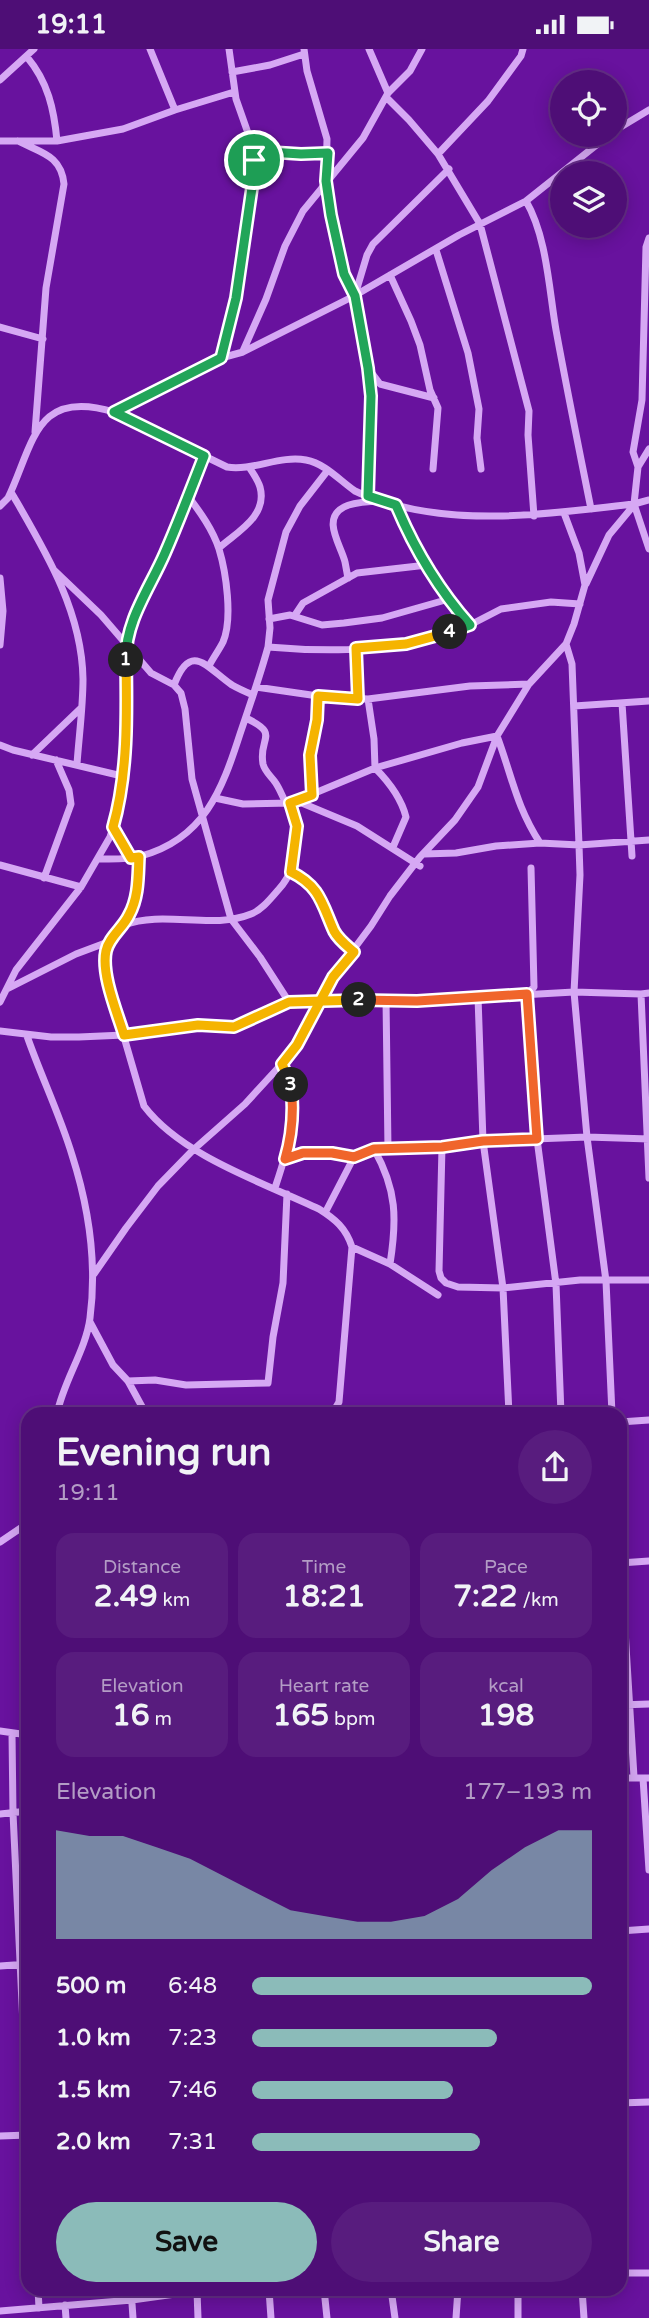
<!DOCTYPE html>
<html lang="en">
<head>
<meta charset="utf-8">
<style>
  :root { --surface:#4e0e76; --page:#581c7e; --text:#f1f3f6; --muted:#b39cc5; --line:#652e88; --accent:#8bbbb9 }
  body { margin:0; font-family:"Varela Round",sans-serif; background:var(--page); color:var(--text); height:100vh; display:flex; flex-direction:column; font-size:26px; white-space:nowrap }
  * { box-sizing:border-box; margin:0 }
  p { font-size:23px; color:var(--muted) }
  .icon { flex:none; width:38px; height:38px; fill:none; stroke:currentColor; stroke-width:2; stroke-linecap:round; stroke-linejoin:round }
  .map { position:relative; flex:1; overflow:hidden }
  .sheet { position:absolute; left:21px; top:1358px; width:606px; height:889px; display:flex; flex-direction:column; background:var(--surface); border-radius:21px; box-shadow:0 4px 18px #0003,0 0 0 2px var(--line) }
  .sheet>* { flex:none }
  .tools { position:absolute; left:550px; top:21px; display:grid; gap:14px }
  .tools a { display:grid; place-items:center; width:77px; height:77px; border-radius:50%; background:var(--surface); box-shadow:0 4px 18px #0003,0 0 0 2px var(--line); font-size:35px }
  .pin { position:absolute; display:grid; place-items:center; width:60px; height:60px; color:#fff; margin:-30px; border:4px solid #fff; border-radius:50%; box-shadow:0 2px 7px #0007 }
  .km { position:absolute; width:35px; height:35px; margin:-18px; border-radius:50%; background:#222; color:#fff; font-size:19px; line-height:35px; text-align:center }
  .round { display:grid; place-items:center; flex:none; width:74px; height:74px; border-radius:37px; background:var(--page) }
  .summary { display:flex; align-items:center; justify-content:space-between; height:119px; padding:0 35px }
  h1 { font-size:38px; font-weight:700; line-height:52px }
  .metrics { display:grid; grid-template-columns:repeat(3,1fr); gap:10px; height:119px; padding:7px 35px }
  .metrics div { display:grid; align-content:center; border-radius:18px; background:var(--page); text-align:center }
  .metrics b { font-size:30px; font-weight:700 }
  .metrics small { font-size:19px; font-weight:400 }
  .metrics p { font-size:19px }
  .chart { height:196px; padding:14px 35px }
  .chart p { display:flex; justify-content:space-between }
  .chart svg { width:100%; height:126px; margin-top:7px; fill:var(--accent); opacity:.7 }
  .cta { display:flex; gap:14px; margin-top:auto; padding:14px 35px }
  .cta a { flex:1; height:80px; border-radius:42px; background:var(--accent); color:#111; font-size:28px; font-weight:700; line-height:80px; text-align:center }
  .cta a+a { background:var(--page); color:var(--text) }
  ul { padding:0 35px; list-style:none; font-size:23px }
  li { display:grid; grid-template-columns:112px 84px 1fr; align-items:center; height:52px }
  li i { height:18px; border-radius:9px; background:var(--accent) }
  .status { display:flex; justify-content:space-between; align-items:center; height:49px; padding:0 35px; background:var(--surface); direction:ltr }
  .status svg { height:19px; fill:currentColor }
  .map>svg:first-child { display:block }
  .lines { fill:none; stroke-linecap:round; stroke-linejoin:round }
  .street { stroke:#d6a8f4; stroke-width:7 }
  .split-1-casing { stroke:#fff; stroke-width:14 }
  .split-2-casing { stroke:#fff; stroke-width:14 }
  .split-3-casing { stroke:#fff; stroke-width:14 }
  .split-4-casing { stroke:#fff; stroke-width:14 }
  .split-5-casing { stroke:#fff; stroke-width:14 }
  .split-1 { stroke:#22a559; stroke-width:9 }
  .split-2 { stroke:#f5b400; stroke-width:9 }
  .split-3 { stroke:#f0652b; stroke-width:9 }
  .split-4 { stroke:#f5b400; stroke-width:9 }
  .split-5 { stroke:#22a559; stroke-width:9 }
</style>
</head>
<body>
<div class="status"><b>19:11</b><svg viewBox="0 0 49 12"><path d="M0 12V9h3v3zM5 12V6h3v6zM10 12V3h3v9zM15 12V0h3v12zM26 1h20v11H26zM47 4h2v5h-2z"/></svg></div>
<div class="map">
<svg width="649" height="2269" viewBox="0 0 649 2269">
  <rect width="100%" height="100%" fill="#68129e"/>
  <g class="lines">
    <path class="street" d="M 150,0 L 175,61
      M 304,0 L 307,22 L 327,90 L 326,132 L 331,166 L 344,225 L 354,247 L 368,319 L 371,347 L 367,448
      M 369,0 L 388,44
      M 27,8 C 48,33 54,60 57,92
      M 232,23 L 270,16 L 304,5
      M 0,31 L 34,0
      M 386,48 L 409,71 L 438,105 L 480,175 L 529,362 L 528,386 L 534,467
      M 614,82 L 649,61
      M 0,92 L 57,92 L 123,80 L 175,61 L 234,43
      M 18,92 C 41,104 61,106 64,135 L 46,239 L 35,383
      M 254,101 L 301,105 L 328,104
      M 438,105 L 488,52 L 521,7 L 523,0
      M 526,152 C 547,188 549,241 556,281 C 567,341 579,400 591,460
      M 436,201 L 468,304 L 479,360 L 477,389 L 481,420
      M 390,226 L 411,272 L 420,296 L 430,341 L 438,359 L 433,420
      M 355,246 L 367,206 L 373,195 L 449,120
      M 0,278 L 43,290
      M 243,302 L 266,250 L 285,197 L 303,162 L 363,89 L 388,44 L 410,22 L 422,0
      M 221,309 L 238,235 L 254,125 L 254,101 L 236,50 L 229,0
      M 368,319 L 380,335 L 434,349
      M 114,363 L 227,418 C 253,422 280,406 306,411 C 326,415 339,431 355,442 C 365,447 375,450 385,453 C 466,478 552,464 634,455 L 649,451
      M 649,400 L 638,418 L 634,455 L 649,500
      M 638,418 L 633,403 L 642,351 L 646,198 L 649,189
      M 11,443 C 44,500 82,561 83,630 C 83,658 79,687 77,715
      M 188,447 C 200,463 213,481 219,500 C 226,523 233,570 223,593 C 219,601 213,609 209,617
      M 0,457 L 8,449 C 34,394 35,339 114,363 L 221,309 L 243,303 L 354,247 L 459,186 L 526,152 L 609,86
      M 219,499 C 237,483 268,467 260,438 C 258,431 253,424 249,418
      M 55,522 L 101,566 L 151,624 L 174,636 L 181,644 L 185,660 L 192,730 L 231,870 L 260,908 L 289,953
      M 0,529 L 3,562 L 0,596
      M 348,529 C 347,524 346,518 345,513 C 341,496 321,470 344,458 C 353,453 367,453 377,452
      M 586,535 L 609,486 L 634,456
      M 295,566 L 303,554 L 357,524 L 427,516
      M 269,570 L 290,566 L 322,576 L 344,574 L 382,569 L 449,550
      M 470,576 L 501,560 L 551,553 L 580,555
      M 566,595 L 572,615 L 579,796 L 580,826 L 574,943 L 587,1088 L 606,1232 L 612,1365
      M 268,598 C 312,602 382,603 424,592 C 440,588 455,581 470,576 C 439,541 414,499 396,456
      M 356,599 L 358,650
      M 174,636 C 191,591 207,619 232,636 C 239,640 246,643 253,646
      M 256,638 L 318,647 L 368,650 L 470,637 L 529,635
      M 368,650 L 374,690 L 375,719 C 389,733 401,748 406,768 L 393,798
      M 622,654 L 632,807
      M 574,657 L 649,652
      M 246,669 C 281,686 258,688 263,715 C 265,723 271,727 275,733 C 280,740 282,747 286,754
      M 0,696 L 13,701 L 122,727
      M 32,706 L 81,659
      M 312,746 L 310,706 L 317,671 L 318,647
      M 215,749 L 243,755 L 291,754 L 375,719 L 462,694 L 497,687 C 512,727 516,757 540,794
      M 297,752 L 357,777 L 420,817
      M 113,778 L 131,809
      M 424,805 L 456,804 L 496,797 L 540,794 L 579,796 L 649,791
      M 139,808 L 137,844 L 131,863 L 108,893 L 105,905 L 108,933 L 144,1057 C 182,1107 262,1133 319,1160 C 335,1170 346,1179 352,1198 L 339,1353 L 332,1365
      M 98,810 C 112,810 127,811 141,807 C 204,790 222,741 240,685 C 250,656 260,627 268,598 L 270,579 L 268,551 L 286,483 L 300,457 L 328,421
      M 0,816 L 81,838
      M 531,819 L 534,938 L 527,945 L 537,1090 L 556,1235 L 561,1365
      M 291,823 C 320,837 322,855 334,882 C 338,890 347,897 354,903
      M 44,829 L 71,755 L 69,741 L 56,711
      M 124,876 C 164,861 212,881 251,865 C 262,861 271,849 279,840 C 300,817 298,782 291,754
      M 7,940 L 76,905 L 108,893
      M 641,945 L 649,1129
      M 478,948 L 483,1092 L 503,1239 L 509,1365
      M 386,950 L 388,1100
      M 0,953 L 16,921 L 81,838 L 110,788 L 119,759 L 122,727 L 126,677 L 125,595 L 137,560 L 156,525 L 177,477 L 204,407
      M 0,982 L 51,988 L 79,988 L 124,986 L 198,976 L 234,978 L 289,953 L 386,950 L 417,952 L 574,943 L 641,945 L 649,944
      M 27,987 C 41,1027 60,1066 72,1106 C 89,1159 97,1215 90,1269 C 86,1301 63,1333 57,1365
      M 442,1098 L 439,1222 L 441,1229 L 446,1234 L 458,1238 L 503,1239 L 580,1231 L 649,1231
      M 374,1100 C 397,1141 397,1170 390,1215
      M 285,1110 C 309,1102 329,1104 354,1108
      M 275,1139 C 289,1096 302,1058 282,1015
      M 325,1164 L 354,1108 L 374,1100 L 442,1098 L 483,1092 L 587,1088 L 649,1090
      M 352,1198 L 390,1215 L 438,1246
      M 94,1225 L 126,1179 L 158,1137 L 193,1101 L 245,1055 L 289,1007 L 303,986 L 333,928 L 371,877 L 390,847 L 420,808 L 455,771 L 478,738 L 497,687 L 529,635 L 566,595 L 574,575 L 585,536 L 579,504 L 564,464
      M 90,1273 L 113,1316 L 128,1332 L 146,1365
      M 128,1332 L 155,1331 L 186,1336 L 268,1334 L 273,1288 L 283,1234 L 287,1145
      M 620,1373 L 649,1371
      M 0,1493 L 28,1474
      M 620,1499 L 634,1728
      M 620,1514 L 649,1512
      M 620,1656 L 649,1655
      M 0,1682 L 28,1686
      M 12,1684 L 13,1764 L 28,2081
      M 620,1729 L 649,1729
      M 643,1729 L 649,1821
      M 0,1765 L 28,1762
      M 620,1882 L 649,1880
      M 0,1917 L 28,1915
      M 620,2054 L 649,2053
      M 0,2087 L 28,2086
      M 620,2224 L 649,2224
      M 38,2240 L 39,2259
      M 131,2240 L 133,2269
      M 324,2240 L 327,2269
      M 391,2240 L 395,2269
      M 582,2240 L 584,2269
      M 269,2241 L 271,2269
      M 197,2242 L 198,2269
      M 65,2256 L 66,2269
      M 0,2262 L 132,2251 L 197,2242 L 223,2244 L 281,2240
      M 456,2269 L 458,2240
      M 518,2269 L 518,2240"/>
  </g>
  <g class="lines">
    <g class="split-1-casing">
      <path id="split-1" d="M 126,611 C 125,572 150,539 165,504 C 179,472 191,440 204,407 L 114,363 L 221,309 L 236,249 L 254,125 L 254,111"/>
    </g>
    <g class="split-2-casing">
      <path id="split-2" d="M 126,611 C 127,666 128,725 113,778 L 131,809 L 139,808 C 138,827 139,848 129,866 C 123,879 109,888 106,902 C 101,925 117,963 124,986 L 198,976 L 234,978 L 289,953 L 359,951"/>
    </g>
    <g class="split-3-casing">
      <path id="split-3" d="M 291,1036 C 294,1061 292,1086 285,1110 L 303,1104 L 332,1104 L 354,1108 L 374,1100 L 442,1098 L 483,1092 L 537,1090 L 527,945 L 417,952 L 359,951"/>
    </g>
    <g class="split-4-casing">
      <path id="split-4" d="M 291,1036 L 282,1015 L 297,996 L 333,928 L 354,903 C 347,897 338,890 334,882 C 322,855 320,837 291,823 L 297,777 L 290,754 L 312,746 L 310,706 L 317,671 L 318,647 L 358,650 L 356,599 L 406,595 L 450,583"/>
    </g>
    <g class="split-5-casing">
      <path id="split-5" d="M 254,111 L 254,102 L 301,105 L 328,104 L 326,132 L 331,166 L 344,225 L 355,247 L 368,319 L 371,347 L 368,447 L 396,456 C 414,499 439,541 470,576 L 450,583"/>
    </g>
    <use href="#split-1" class="split-1"/>
    <use href="#split-2" class="split-2"/>
    <use href="#split-3" class="split-3"/>
    <use href="#split-4" class="split-4"/>
    <use href="#split-5" class="split-5"/>
  </g>
</svg>
<div class="tools">
<a><svg class="icon" aria-label="locate" viewBox="0 0 24 24"><circle cx="12" cy="12" r="6"/><path d="M12 2v4M12 18v4M2 12h4M18 12h4"/></svg></a>
<a><svg class="icon" aria-label="layers" viewBox="0 0 24 24"><path d="M12 4l9 5-9 5-9-5zM3 14l9 5 9-5"/></svg></a>
</div>
<div class="pin" style="left:254px;top:111px;background:#1e9e55"><svg class="icon" aria-label="arrive" viewBox="0 0 24 24"><path d="M6 21V4h12l-3 4 3 4H6"/></svg></div>
<b class="km" style="left:126px;top:611px">1</b>
<b class="km" style="left:359px;top:951px">2</b>
<b class="km" style="left:291px;top:1036px">3</b>
<b class="km" style="left:450px;top:583px">4</b>
<section class="sheet">
<div class="summary"><div><h1>Evening run</h1><p>19:11</p></div><a class="round"><svg class="icon" aria-label="share" viewBox="0 0 24 24"><path d="M12 15V3M7 8l5-5 5 5M5 13v7h14v-7"/></svg></a></div>
<div class="metrics">
<div><p>Distance</p><b>2.49<small> km</small></b></div>
<div><p>Time</p><b>18:21</b></div>
<div><p>Pace</p><b>7:22<small> /km</small></b></div>
</div>
<div class="metrics">
<div><p>Elevation</p><b>16<small> m</small></b></div>
<div><p>Heart rate</p><b>165<small> bpm</small></b></div>
<div><p>kcal</p><b>198</b></div>
</div>
<div class="chart"><p><span>Elevation</span>177–193 m</p>
<svg viewBox="0 0 160 44" preserveAspectRatio="none"><path d="M0 44V6L10 8L20 8L30 12L40 16L50 22L60 28L70 34L80 36L90 38L100 38L110 36L120 30L130 20L140 12L150 6L160 6V44z"/></svg>
</div>
<ul>
<li><b>500 m</b>6:48<i style="width:100%"></i></li>
<li><b>1.0 km</b>7:23<i style="width:72%"></i></li>
<li><b>1.5 km</b>7:46<i style="width:59%"></i></li>
<li><b>2.0 km</b>7:31<i style="width:67%"></i></li>
</ul>
<div class="cta"><a>Save</a><a>Share</a></div>
</section>
</div>
</body>
</html>
